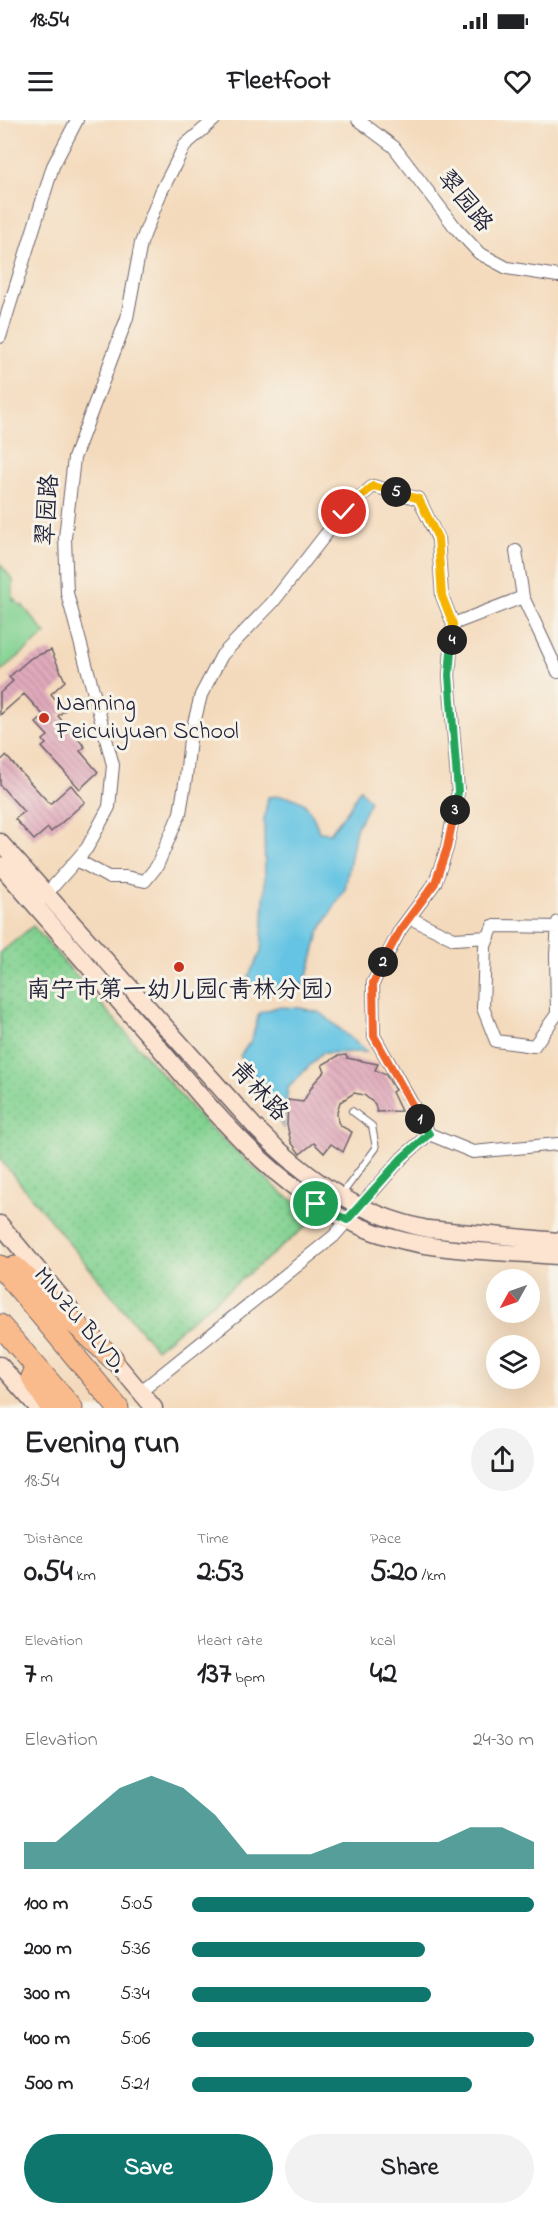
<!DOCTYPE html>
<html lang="en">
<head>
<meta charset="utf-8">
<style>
  :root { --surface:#fff; --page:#f2f2f2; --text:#202124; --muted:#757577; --accent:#0f766e }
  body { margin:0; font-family:"Indie Flower","LXGW WenKai TC",sans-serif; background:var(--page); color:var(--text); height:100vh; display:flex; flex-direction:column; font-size:22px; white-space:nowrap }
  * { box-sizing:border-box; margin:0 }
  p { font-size:20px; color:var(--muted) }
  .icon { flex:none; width:33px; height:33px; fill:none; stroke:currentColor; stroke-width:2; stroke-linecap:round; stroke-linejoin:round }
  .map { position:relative; height:1288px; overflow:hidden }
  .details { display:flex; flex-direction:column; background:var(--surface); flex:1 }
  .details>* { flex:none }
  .needle { width:39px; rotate:230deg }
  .controls { position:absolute; left:486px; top:1149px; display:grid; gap:12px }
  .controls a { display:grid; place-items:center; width:54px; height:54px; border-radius:50%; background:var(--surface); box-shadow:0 6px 24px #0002; font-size:30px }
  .pin { position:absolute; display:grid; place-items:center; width:51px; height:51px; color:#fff; margin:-26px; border:3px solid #fff; border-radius:50%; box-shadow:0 2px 6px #0007 }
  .km { position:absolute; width:30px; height:30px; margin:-15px; border-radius:50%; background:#222; color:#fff; font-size:16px; line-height:30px; text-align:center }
  .round { display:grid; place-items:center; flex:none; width:63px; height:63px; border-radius:32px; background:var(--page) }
  .head { display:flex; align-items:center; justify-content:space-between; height:102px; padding:0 24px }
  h1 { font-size:33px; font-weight:800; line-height:45px }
  .stats { display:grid; grid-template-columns:repeat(3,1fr); gap:9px; height:102px; padding:6px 24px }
  .stats div { display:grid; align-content:center }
  .stats b { font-size:30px; font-weight:800 }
  .stats small { font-size:16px; font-weight:400 }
  .stats p { font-size:16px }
  .chart { height:168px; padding:12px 24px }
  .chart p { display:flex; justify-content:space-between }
  .chart svg { width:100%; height:108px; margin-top:6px; fill:var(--accent); opacity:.7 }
  .action { display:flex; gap:12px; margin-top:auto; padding:12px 24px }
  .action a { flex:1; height:69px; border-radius:36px; background:var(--accent); color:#fff; font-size:24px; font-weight:800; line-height:69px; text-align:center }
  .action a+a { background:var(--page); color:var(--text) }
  ul { padding:0 24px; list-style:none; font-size:20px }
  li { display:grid; grid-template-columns:96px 72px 1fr; align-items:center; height:45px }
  li i { height:15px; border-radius:8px; background:var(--accent) }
  .status { display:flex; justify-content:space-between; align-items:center; height:42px; padding:0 30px; background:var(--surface); direction:ltr }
  .status svg { height:16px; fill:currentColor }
  header { display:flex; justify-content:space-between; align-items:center; height:78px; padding:0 24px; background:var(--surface); font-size:27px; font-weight:800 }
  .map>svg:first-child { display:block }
  .grass { fill:url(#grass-dots); stroke:#527a66; stroke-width:1.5 }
  .pitch { fill:#82d291; stroke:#527a66; stroke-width:1.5 }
  .water { fill:#65c4e3; stroke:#44738f; stroke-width:1.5 }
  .building { fill:url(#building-back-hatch) }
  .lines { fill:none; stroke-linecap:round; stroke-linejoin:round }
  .lane-casing { stroke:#6c6268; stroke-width:8 }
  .street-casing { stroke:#6c6268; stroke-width:14 }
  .secondary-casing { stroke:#6c6268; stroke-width:19 }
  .highway-casing { stroke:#6c6268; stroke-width:23 }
  .lane { stroke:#fff; stroke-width:6 }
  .street { stroke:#fff; stroke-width:12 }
  .secondary { stroke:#fde4d1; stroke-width:16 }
  .highway { stroke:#fabb8c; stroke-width:21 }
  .split-1-casing { stroke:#fff; stroke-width:12 }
  .split-2-casing { stroke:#fff; stroke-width:12 }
  .split-3-casing { stroke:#fff; stroke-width:12 }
  .split-4-casing { stroke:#fff; stroke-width:12 }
  .split-5-casing { stroke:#fff; stroke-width:12 }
  .split-6-casing { stroke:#fff; stroke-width:12 }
  .split-1 { stroke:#22a559; stroke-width:8 }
  .split-2 { stroke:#f0652b; stroke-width:8 }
  .split-3 { stroke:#f0652b; stroke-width:8 }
  .split-4 { stroke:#22a559; stroke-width:8 }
  .split-5 { stroke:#f5b400; stroke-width:8 }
  .split-6 { stroke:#f5b400; stroke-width:8 }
  .poi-dot { fill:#c8321e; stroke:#f7f3e8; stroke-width:2 }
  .labels { text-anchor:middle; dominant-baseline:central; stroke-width:6; stroke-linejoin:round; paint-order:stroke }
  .street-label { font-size:24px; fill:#22223b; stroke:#f7f3e8 }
  .poi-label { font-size:24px; fill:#22223b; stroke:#f7f3e8; text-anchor:start }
</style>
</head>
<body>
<div class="status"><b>18:54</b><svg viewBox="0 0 49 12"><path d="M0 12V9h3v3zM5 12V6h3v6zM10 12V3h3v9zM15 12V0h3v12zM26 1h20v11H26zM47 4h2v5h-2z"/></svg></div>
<header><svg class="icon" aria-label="menu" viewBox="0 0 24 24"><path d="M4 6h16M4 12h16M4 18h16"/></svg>Fleetfoot<svg class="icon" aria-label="heart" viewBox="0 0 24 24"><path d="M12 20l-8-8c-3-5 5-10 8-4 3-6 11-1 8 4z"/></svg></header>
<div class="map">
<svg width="558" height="1288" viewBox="0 0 558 1288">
  <defs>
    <pattern id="grass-dots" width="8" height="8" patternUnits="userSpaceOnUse" patternTransform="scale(1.5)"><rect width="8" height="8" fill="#82d291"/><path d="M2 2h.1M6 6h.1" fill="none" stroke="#70b47e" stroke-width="1.8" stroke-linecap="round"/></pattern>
    <pattern id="building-back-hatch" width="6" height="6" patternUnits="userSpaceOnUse" patternTransform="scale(1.5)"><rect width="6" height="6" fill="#e0aabb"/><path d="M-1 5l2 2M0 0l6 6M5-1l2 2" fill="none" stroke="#c092a2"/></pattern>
  </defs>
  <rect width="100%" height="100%" fill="#f7f3e8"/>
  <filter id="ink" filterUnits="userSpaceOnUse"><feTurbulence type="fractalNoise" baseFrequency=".0167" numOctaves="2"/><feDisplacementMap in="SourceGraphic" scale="12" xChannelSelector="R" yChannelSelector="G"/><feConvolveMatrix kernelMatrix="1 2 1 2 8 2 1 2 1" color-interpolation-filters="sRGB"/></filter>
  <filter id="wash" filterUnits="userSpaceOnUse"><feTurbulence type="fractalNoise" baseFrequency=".008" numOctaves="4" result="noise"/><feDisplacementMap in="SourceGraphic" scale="24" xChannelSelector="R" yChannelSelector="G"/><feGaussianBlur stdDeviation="1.35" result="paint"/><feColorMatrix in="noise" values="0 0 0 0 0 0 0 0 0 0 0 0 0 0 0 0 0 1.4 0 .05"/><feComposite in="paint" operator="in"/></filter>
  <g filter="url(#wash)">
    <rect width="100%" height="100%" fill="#f4dabc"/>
    <path class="grass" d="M 33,806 L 201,999 L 283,1074 L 319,1096 L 156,1229 L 0,1039 L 0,833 Z"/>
    <path class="pitch" d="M 0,444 L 13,460 L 13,481 L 15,479 L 20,486 L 22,485 L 46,514 L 0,552 Z"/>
    <path class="water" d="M 360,669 L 370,681 L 356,709 L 345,769 L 319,812 L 310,848 L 301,870 L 285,877 L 280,870 L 267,875 L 257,867 L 251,866 L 249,855 L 261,832 L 265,764 L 264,700 L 268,677 C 299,673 310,683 319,712 L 330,713 L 348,690 Z
      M 277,887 L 300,888 L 321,893 L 367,932 L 322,933 L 288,968 L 283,1008 L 261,965 L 240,936 L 252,919 L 259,893 Z"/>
    <g id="blocks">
      <path class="building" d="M 51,530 L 65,561 L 51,574 L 65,590 L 58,596 L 85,627 L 80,631 L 98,652 L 80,669 L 42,627 L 46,624 L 43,620 L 48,616 L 36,603 L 44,596 L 24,574 L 0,595 L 0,573 L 13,561 L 9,557 L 31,538 Z
        M 6,636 L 50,684 L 71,665 L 85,682 L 51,712 L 48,708 L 34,720 L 15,699 L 24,692 L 0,665 L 0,641 Z
        M 346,935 L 347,938 L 378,944 L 375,950 L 386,955 L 395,970 L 392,972 L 401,991 L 377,992 L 375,984 L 364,975 L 354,973 L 340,982 L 337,992 L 338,1002 L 341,1006 L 352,1012 L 343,1032 L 331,1024 L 324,1033 L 314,1023 L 300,1034 L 291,1022 L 287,1005 L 288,980 L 303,982 L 314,963 L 325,951 L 322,945 L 338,936 Z"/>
    </g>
  </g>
  <g filter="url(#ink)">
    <use href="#blocks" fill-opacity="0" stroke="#6c6268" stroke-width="1.5"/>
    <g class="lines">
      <g class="lane-casing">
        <path id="lane" d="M 342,1074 L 376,1028 L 372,1006 L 352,991"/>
      </g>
      <g class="street-casing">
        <path id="street" d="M 358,0 L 394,27 L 455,107 L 479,133 L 507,148 L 558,156
          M 0,217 L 53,46 L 77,0
          M 516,431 L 523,477
          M 453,504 L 523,477 L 558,552
          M 77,740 L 108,757 L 126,757 L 145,761 L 157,746 L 180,693 L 186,657 L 190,619 L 201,575 L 222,535 L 273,482 L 344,391 L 373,366 L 419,379 L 438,419 L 442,476 L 453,504 L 449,555 L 458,672 L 447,728 L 435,763 L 400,810 L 373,863 L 374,916 L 429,1014
          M 43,778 L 87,728 L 109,687 L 113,645 L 67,473 L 65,418 L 74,338 L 127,198 L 141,123 L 161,72 L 185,25 L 214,0
          M 410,798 L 454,819 L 489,817
          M 558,807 L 493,806 L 485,826 L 483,888 L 496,921 L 534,926 L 557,894 L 556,835 L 558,802
          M 140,1272 L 334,1116 L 402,1038 L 429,1014 L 473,1032 L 558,1024"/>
      </g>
      <g class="secondary-casing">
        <path id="secondary" d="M 0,722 L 256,1008 C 307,1059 356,1094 428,1109 L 558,1121
          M 0,745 C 50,802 100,859 150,917 C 214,991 278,1076 374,1112 C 432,1133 497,1131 558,1136
          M 0,1104 L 70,1188
          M 106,1231 L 154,1288
          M 0,1245 L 38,1288"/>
      </g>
      <g class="highway-casing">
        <path id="highway" d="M 0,1146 L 118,1288
          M 15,1147 L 113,1239
          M 0,1205 L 72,1288
          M 32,1257 L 51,1288"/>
      </g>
      <use href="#lane" class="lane"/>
      <use href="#street" class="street"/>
      <use href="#secondary" class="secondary"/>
      <use href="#highway" class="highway"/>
    </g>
  </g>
  <g class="lines" filter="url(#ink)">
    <g class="split-1-casing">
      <path id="split-1" d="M 316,1084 L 347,1100 L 402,1038 L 429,1014 L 420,999"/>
    </g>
    <g class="split-2-casing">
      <path id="split-2" d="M 383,842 L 373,863 L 374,916 L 420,999"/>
    </g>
    <g class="split-3-casing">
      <path id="split-3" d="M 383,842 L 400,810 L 435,763 L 447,728 L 455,690"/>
    </g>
    <g class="split-4-casing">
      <path id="split-4" d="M 452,520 L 449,555 L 458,672 L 455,690"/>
    </g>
    <g class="split-5-casing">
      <path id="split-5" d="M 396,372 L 419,379 L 438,418 L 442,476 L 453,504 L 452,520"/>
    </g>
    <g class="split-6-casing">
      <path id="split-6" d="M 344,392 L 373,366 L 396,372"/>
    </g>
    <use href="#split-1" class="split-1"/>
    <use href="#split-2" class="split-2"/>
    <use href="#split-3" class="split-3"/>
    <use href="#split-4" class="split-4"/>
    <use href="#split-5" class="split-5"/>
    <use href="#split-6" class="split-6"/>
  </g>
  <g class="poi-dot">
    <circle cx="44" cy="598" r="6"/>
    <circle cx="179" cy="847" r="6"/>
  </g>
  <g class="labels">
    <g class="street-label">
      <text transform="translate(464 82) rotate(51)">翠园路</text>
      <text transform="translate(49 390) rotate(-86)">翠园路</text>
      <text transform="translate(258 972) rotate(47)">青林路</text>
      <text transform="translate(79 1201) rotate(50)">MINZU BLVD.</text>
    </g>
    <g class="poi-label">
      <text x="56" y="584">Nanning<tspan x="56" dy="28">Feicuiyuan School</tspan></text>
      <text x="179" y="871" text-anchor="middle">南宁市第一幼儿园(青林分园)</text>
    </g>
  </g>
</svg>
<div class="controls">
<a><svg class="needle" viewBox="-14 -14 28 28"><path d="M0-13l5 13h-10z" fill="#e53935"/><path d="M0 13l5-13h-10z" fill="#757577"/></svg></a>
<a><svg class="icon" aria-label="layers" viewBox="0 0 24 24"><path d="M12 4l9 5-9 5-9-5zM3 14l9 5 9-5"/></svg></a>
</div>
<div class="pin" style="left:316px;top:1084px;background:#1e9e55"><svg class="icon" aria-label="arrive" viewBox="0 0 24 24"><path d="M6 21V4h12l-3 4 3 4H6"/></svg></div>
<div class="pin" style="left:344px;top:392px;background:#d93025"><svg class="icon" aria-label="check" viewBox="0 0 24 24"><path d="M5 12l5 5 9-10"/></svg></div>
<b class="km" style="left:420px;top:999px">1</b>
<b class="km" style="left:383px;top:842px">2</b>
<b class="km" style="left:455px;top:690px">3</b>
<b class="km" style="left:452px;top:520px">4</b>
<b class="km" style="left:396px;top:372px">5</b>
</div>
<section class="details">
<div class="head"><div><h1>Evening run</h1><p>18:54</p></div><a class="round"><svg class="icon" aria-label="share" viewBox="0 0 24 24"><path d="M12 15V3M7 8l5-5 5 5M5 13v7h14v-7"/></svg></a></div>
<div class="stats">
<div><p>Distance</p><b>0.54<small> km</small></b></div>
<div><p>Time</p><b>2:53</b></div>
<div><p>Pace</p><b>5:20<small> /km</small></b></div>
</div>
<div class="stats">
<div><p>Elevation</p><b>7<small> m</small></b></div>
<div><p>Heart rate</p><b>137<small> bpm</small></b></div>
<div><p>kcal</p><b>42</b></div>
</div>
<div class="chart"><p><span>Elevation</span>24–30 m</p>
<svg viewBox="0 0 160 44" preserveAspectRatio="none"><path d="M0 44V33L10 33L20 22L30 11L40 6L50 11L60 22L70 38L80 38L90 38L100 33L110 33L120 33L130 33L140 27L150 27L160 33V44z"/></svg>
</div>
<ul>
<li><b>100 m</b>5:05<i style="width:100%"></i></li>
<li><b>200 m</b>5:36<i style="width:68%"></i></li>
<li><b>300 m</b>5:34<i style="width:70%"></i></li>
<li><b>400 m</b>5:06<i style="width:100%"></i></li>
<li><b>500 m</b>5:21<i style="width:82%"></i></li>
</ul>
<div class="action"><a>Save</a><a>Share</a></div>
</section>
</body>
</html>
